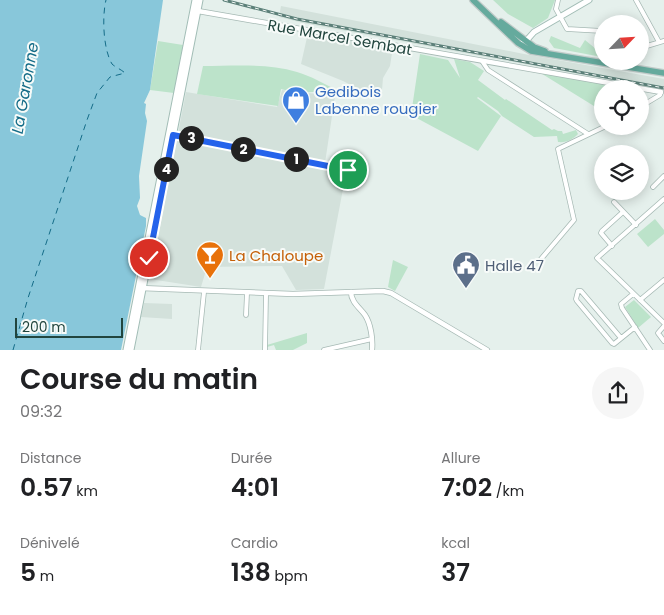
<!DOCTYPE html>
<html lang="fr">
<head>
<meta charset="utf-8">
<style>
  :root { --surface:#fff; --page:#f6f6f6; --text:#202124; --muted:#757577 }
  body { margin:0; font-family:Poppins,sans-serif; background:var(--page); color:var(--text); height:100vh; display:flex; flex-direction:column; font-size:19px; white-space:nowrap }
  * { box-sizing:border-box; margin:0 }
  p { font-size:16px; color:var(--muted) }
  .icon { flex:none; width:28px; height:28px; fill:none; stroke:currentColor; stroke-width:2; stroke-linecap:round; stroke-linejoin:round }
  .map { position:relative; height:350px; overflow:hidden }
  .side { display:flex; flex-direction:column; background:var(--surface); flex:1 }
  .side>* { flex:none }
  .needle { width:32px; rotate:65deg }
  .fabs { position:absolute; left:594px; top:15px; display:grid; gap:10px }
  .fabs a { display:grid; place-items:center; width:55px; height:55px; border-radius:50%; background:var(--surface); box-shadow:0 2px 12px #0003; font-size:25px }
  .scale { position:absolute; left:15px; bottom:12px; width:108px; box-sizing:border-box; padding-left:5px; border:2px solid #21453e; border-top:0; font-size:14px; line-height:18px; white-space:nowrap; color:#21453e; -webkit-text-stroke:4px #f7fbf9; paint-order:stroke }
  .pin { position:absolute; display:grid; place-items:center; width:42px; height:42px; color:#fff; margin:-21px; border:2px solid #fff; border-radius:50%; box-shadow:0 1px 5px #0007 }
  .km { position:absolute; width:25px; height:25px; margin:-12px; border-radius:50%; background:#222; color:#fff; font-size:14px; line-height:25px; text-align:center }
  .round { display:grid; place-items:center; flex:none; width:52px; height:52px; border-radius:26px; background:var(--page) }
  .overview { display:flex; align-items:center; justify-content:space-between; height:85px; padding:0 20px }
  h1 { font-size:28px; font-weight:600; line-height:38px }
  .metrics { display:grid; grid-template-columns:repeat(3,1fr); gap:8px; height:85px; padding:5px 20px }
  .metrics div { display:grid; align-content:center }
  .metrics b { font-size:25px; font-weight:600 }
  .metrics small { font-size:14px; font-weight:400 }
  .metrics p { font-size:14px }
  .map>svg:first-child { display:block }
  .built { fill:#d3e1db }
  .green { fill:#bce3ca }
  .water { fill:#88c7da }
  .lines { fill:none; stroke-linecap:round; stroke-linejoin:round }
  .ferry { stroke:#146c88; stroke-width:1; stroke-dasharray:6 5; stroke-linecap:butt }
  .minor-casing { stroke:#a6b9b4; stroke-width:5.5 }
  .tertiary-casing { stroke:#a6b9b4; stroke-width:6 }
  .secondary-casing { stroke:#a2bdb6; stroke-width:7 }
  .primary-casing { stroke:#c1cbc9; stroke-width:8 }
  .minor { stroke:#fff; stroke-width:4 }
  .tertiary { stroke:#fff; stroke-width:4.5 }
  .secondary { stroke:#fff; stroke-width:5 }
  .primary { stroke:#65aa9d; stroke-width:5.5 }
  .rail-casing { stroke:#5c8079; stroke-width:3 }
  .rail { stroke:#f7fbf9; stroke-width:1; stroke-dasharray:4; stroke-linecap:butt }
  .route-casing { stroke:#fff; stroke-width:10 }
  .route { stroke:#2563eb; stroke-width:6 }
  .labels { text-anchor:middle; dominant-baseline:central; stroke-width:4; stroke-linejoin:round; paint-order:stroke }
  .street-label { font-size:15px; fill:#21453e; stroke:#f7fbf9 }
  .shop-label { font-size:15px; fill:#366cbe; stroke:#f7fbf9; text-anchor:start }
  .food-label { font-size:15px; fill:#c56008; stroke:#f7fbf9; text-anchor:start }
  .service-label { font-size:15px; fill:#4e5e75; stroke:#f7fbf9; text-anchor:start }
  .water-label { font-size:16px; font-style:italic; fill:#146c88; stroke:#f7fbf9 }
</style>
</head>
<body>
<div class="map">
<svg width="664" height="350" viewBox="0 0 664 350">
  <rect width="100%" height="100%" fill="#e5f0ec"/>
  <path class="built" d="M 281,6 L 524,54 L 664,79 L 664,90 L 303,23 L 279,17 Z
    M 308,33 L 393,47 L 390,66 L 383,78 L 382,90 L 378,99 L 343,81 L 301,64 Z
    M 282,90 L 335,96 L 325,163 L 347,168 L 324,289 L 296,290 L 282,266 L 207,267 L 201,287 L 150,279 L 186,92 L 277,107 Z
    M 144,303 L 172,304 L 172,319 L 141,317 Z"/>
  <path class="green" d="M 493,0 L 555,0 L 548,18 L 533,28 L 508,14 Z
    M 551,36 L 580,48 L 585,40 L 602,54 L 602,57 L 554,48 L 549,41 Z
    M 158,41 L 183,45 L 174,93 L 150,90 Z
    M 420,54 L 448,60 L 460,78 L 454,59 L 470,62 L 484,71 L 478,80 L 505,100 L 506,99 L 552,130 L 554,129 L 558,131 L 562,131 L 563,134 L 576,130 L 578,134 C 573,139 567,143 558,142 L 557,136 L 534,137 L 502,116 L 498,111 L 478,97 L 477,98 L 501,116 L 478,151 L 411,115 Z
    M 203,66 C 233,66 267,63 297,72 C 311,76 324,84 337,90 L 336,95 L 329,95 L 329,91 L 297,93 L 281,89 L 278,106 L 197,94 Z
    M 539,72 L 628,89 L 602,89 L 602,111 Z
    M 655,219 L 664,230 L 664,234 L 648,247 L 637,234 Z
    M 393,260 L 408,267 L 395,291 L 388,287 Z
    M 634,300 L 651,317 L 638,328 L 625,307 Z
    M 307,333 L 307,343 L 293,350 L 276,350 L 274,345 L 267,347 L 267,345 Z"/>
  <path class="water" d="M 0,0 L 163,0 L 150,90 L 144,103 L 146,104 L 145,113 L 147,121 L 139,176 L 140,198 L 137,206 L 140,215 L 146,218 L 146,226 L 121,350 L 0,350 Z"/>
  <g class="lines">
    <path class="ferry" d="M 13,350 L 28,298 L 87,120 L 97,93 L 110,77 L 125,73 C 122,70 115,67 112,64 C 103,49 102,16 106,0"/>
    <g class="minor-casing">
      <path id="minor" d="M 558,0 L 556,9 L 567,29 L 602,31
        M 636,0 L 659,42
        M 640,48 L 664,41
        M 482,61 L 488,70 L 588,134
        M 640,107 L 660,95 L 661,92
        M 172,134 L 348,170
        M 653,187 L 664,176
        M 664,199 L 597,258 L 664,323
        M 614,202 L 636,225
        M 612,246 L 601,233 L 602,231 L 623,212
        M 541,259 L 574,220 L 558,149 L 606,126
        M 633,294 L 621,304 L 622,308 L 650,350
        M 640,300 L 664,280
        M 246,315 L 247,293
        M 664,326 L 658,333 L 664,341
        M 621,338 L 581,291 L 578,291 L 576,299 L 577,301 L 612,343 L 614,344 L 635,327
        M 198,350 L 204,292
        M 265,350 L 266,294
        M 324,350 L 372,339"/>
    </g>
    <g class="tertiary-casing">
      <path id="tertiary" d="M 198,11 L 661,92
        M 140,288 L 293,294 L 383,291 L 391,293 L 487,350
        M 351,292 C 351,302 360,308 365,315 C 371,324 373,340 372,350"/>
    </g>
    <g class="secondary-casing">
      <path id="secondary" d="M 523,40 L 526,41 L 534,32 L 589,0
        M 126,350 L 195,0
        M 131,350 L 200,0"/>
    </g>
    <g class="primary-casing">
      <path id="primary" d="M 473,0 L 518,43 L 531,51 L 664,73
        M 501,22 L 534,47 L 545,51"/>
    </g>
    <use href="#minor" class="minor"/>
    <use href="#tertiary" class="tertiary"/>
    <use href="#secondary" class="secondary"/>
    <use href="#primary" class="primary"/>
    <g class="rail-casing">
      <path id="rail" d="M 224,0 L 297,19 L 664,88"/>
    </g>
    <use href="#rail" class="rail"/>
  </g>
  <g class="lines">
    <g class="route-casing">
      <path id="route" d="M 149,258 L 173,135 L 348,170"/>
    </g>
    <use href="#route" class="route"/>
  </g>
  <defs>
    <g id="shop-pin" transform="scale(1.4375)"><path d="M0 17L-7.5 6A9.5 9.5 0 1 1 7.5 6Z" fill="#3f7fe0" stroke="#f7fbf9"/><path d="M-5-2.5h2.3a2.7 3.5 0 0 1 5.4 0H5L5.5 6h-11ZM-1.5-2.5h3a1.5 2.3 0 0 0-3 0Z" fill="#fff"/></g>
    <g id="bar-pin" transform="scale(1.4375)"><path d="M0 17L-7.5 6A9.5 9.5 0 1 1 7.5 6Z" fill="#e8710a" stroke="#f7fbf9"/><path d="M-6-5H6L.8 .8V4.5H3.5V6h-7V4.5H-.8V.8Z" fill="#fff"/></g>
    <g id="civic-pin" transform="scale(1.4375)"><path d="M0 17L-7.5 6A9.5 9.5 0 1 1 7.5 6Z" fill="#5c6f8a" stroke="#f7fbf9"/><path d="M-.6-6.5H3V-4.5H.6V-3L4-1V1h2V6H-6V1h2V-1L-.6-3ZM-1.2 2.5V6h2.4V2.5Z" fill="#fff"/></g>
  </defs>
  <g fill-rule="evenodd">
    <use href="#shop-pin" x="296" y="100"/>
    <use href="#bar-pin" x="210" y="255"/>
    <use href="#civic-pin" x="466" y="265"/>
  </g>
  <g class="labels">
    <g class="street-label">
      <text transform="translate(340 37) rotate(10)">Rue Marcel Sembat</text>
    </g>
    <g class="shop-label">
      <text x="315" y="91">Gedibois<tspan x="315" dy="17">Labenne rougier</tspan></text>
    </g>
    <g class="food-label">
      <text x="229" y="255">La Chaloupe</text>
    </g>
    <g class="service-label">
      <text x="485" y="265">Halle 47</text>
    </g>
    <g class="water-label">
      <text transform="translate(25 88) rotate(-80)">La Garonne</text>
    </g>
  </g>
</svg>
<div class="fabs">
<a><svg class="needle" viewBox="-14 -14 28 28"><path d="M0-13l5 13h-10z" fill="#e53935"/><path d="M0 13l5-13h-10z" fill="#757577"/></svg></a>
<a><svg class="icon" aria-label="locate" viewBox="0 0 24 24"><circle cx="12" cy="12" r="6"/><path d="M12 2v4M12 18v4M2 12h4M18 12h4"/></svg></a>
<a><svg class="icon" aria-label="layers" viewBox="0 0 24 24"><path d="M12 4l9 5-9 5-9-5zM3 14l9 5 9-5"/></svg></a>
</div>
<div class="scale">200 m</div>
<div class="pin" style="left:348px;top:170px;background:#1e9e55"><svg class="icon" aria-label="arrive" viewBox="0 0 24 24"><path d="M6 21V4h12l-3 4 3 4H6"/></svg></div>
<div class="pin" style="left:149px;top:258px;background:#d93025"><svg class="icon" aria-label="check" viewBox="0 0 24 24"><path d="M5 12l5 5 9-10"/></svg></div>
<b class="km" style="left:296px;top:159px">1</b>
<b class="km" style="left:243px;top:149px">2</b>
<b class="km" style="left:191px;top:138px">3</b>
<b class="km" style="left:166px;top:169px">4</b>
</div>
<section class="side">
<div class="overview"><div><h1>Course du matin</h1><p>09:32</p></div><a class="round"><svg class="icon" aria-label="share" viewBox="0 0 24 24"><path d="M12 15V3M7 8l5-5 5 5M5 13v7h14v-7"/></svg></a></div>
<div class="metrics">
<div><p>Distance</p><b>0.57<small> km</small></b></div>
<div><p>Durée</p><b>4:01</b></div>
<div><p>Allure</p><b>7:02<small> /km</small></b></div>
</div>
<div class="metrics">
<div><p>Dénivelé</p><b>5<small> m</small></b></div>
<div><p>Cardio</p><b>138<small> bpm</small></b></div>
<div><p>kcal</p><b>37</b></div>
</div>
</section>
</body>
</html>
